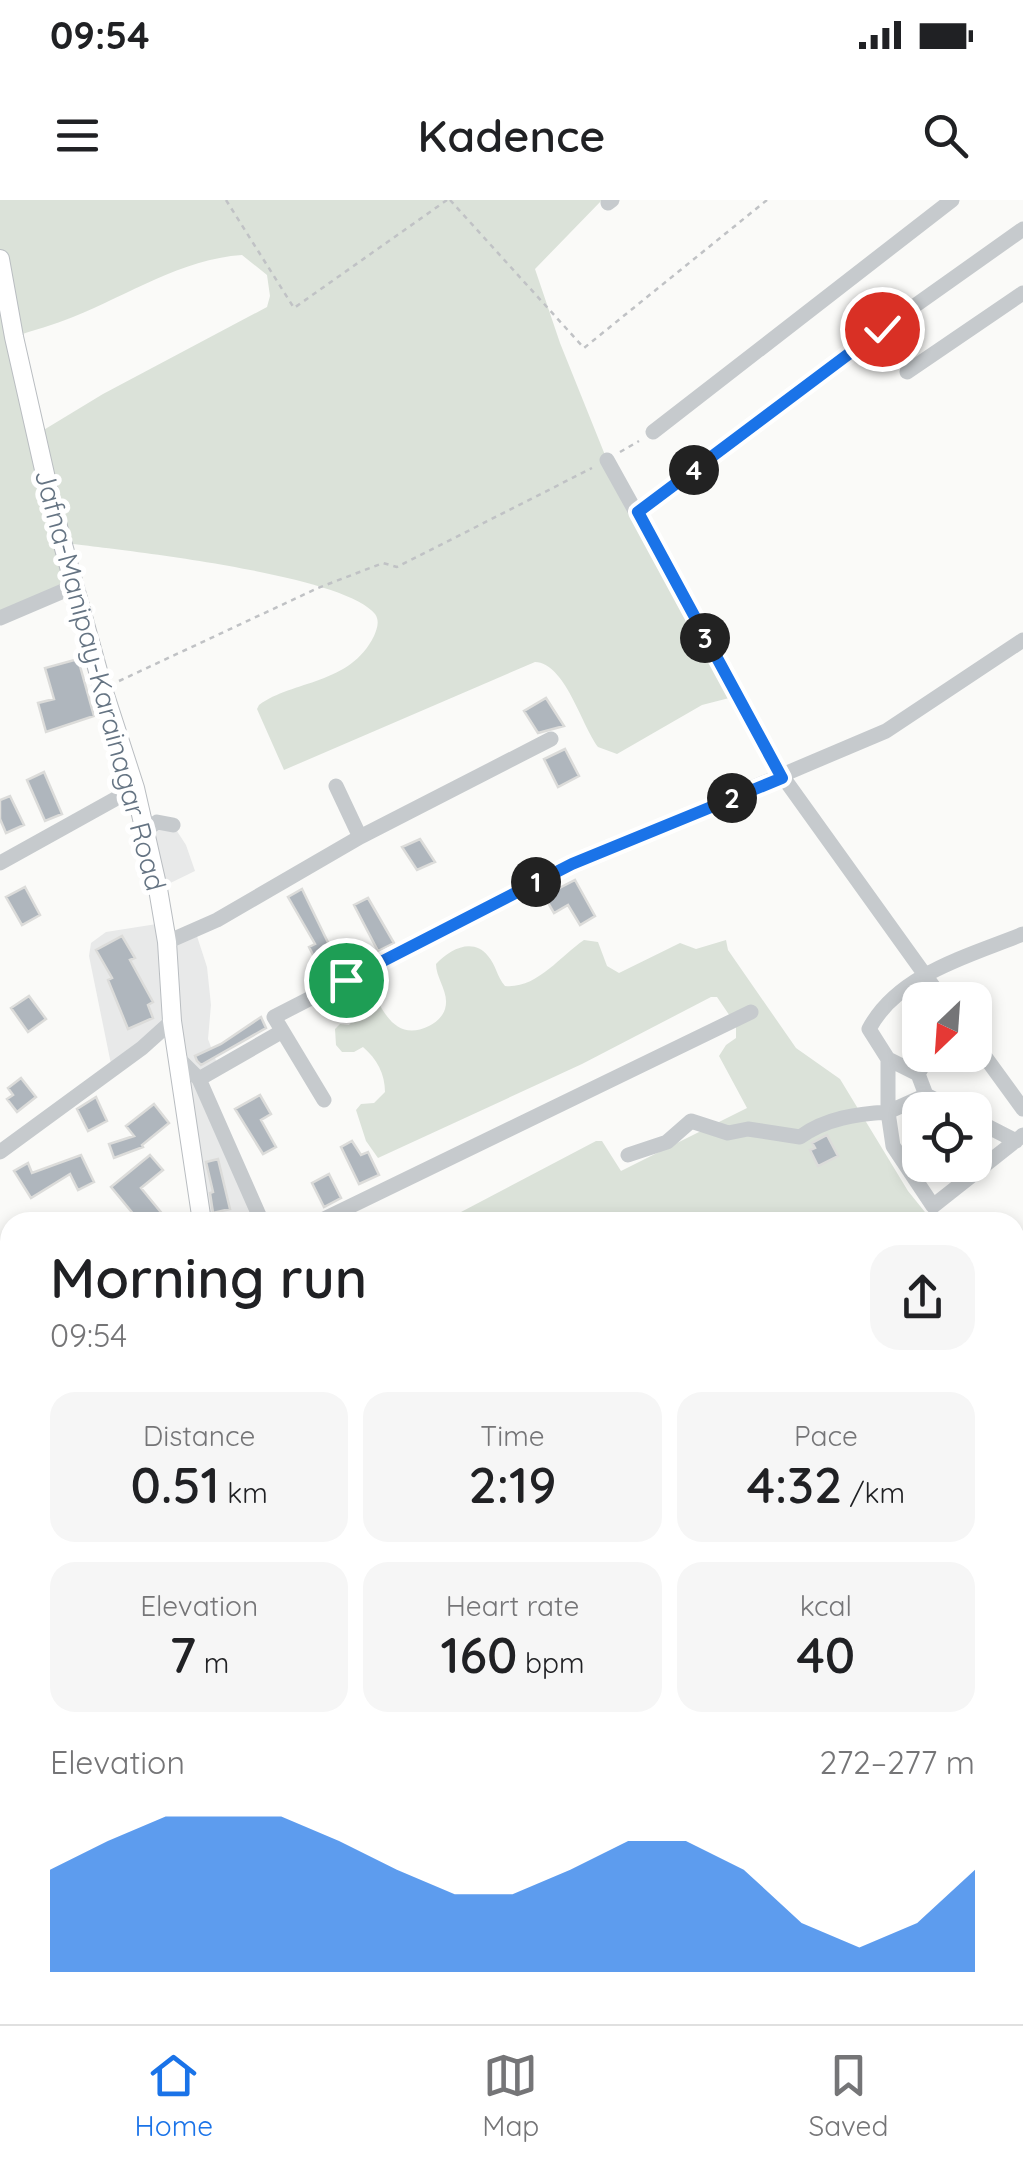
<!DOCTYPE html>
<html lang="en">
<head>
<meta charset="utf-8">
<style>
  :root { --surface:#fff; --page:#f6f6f6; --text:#202124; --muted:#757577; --line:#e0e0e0; --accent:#1a73e8 }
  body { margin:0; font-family:Quicksand,sans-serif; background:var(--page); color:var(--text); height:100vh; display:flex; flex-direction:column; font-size:38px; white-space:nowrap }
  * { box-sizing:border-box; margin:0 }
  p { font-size:32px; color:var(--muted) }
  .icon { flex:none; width:55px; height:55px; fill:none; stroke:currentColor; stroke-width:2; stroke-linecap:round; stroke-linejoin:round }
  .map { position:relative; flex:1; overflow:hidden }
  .drawer { position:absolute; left:0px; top:1012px; width:1025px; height:812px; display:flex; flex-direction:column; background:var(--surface); border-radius:30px 30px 0 0; box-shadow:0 5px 15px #0003 }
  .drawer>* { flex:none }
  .needle { width:65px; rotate:205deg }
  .controls { position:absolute; left:902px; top:782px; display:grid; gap:20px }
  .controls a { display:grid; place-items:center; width:90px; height:90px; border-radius:20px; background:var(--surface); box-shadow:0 5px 15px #0003; font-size:50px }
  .pin { position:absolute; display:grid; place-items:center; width:85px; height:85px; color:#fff; margin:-42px; border:5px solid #fff; border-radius:50%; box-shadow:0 2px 10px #0007 }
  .km { position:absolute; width:50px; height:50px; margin:-25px; border-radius:50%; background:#222; color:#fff; font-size:28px; line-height:50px; text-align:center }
  .round { display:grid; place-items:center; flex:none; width:105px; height:105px; border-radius:30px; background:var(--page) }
  .summary { display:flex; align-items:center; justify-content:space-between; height:170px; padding:0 50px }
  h1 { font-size:55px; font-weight:600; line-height:75px }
  .metrics { display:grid; grid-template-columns:repeat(3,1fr); gap:15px; height:170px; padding:10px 50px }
  .metrics div { display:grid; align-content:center; border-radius:25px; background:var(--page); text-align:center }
  .metrics b { font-size:50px; font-weight:600 }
  .metrics small { font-size:28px; font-weight:400 }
  .metrics p { font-size:28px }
  .chart { height:280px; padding:20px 50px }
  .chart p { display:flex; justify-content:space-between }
  .chart svg { width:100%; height:180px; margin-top:10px; fill:var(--accent); opacity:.7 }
  .status { display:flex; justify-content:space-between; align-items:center; height:70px; padding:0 50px; background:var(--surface); direction:ltr }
  .status svg { height:28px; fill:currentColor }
  header { display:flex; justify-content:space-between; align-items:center; height:130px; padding:0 50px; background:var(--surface); font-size:45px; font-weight:600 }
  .dock { display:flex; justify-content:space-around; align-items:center; height:140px; border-top:2px solid var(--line); background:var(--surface); font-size:28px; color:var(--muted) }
  .dock a { display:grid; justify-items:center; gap:5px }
  .dock .active { color:var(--accent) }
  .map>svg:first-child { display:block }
  .built { fill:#e8e9e9 }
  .green { fill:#dbe2d9; fill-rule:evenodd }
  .building { fill:#afb6bd; stroke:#dcdcda; stroke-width:2.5 }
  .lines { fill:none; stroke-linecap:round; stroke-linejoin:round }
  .major-casing { stroke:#b9bdc1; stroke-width:20 }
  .path { stroke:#c0c2c5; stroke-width:2.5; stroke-dasharray:5 5; stroke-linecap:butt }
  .minor { stroke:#c6cacd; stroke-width:15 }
  .major { stroke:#fff; stroke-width:18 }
  .route-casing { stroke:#fff; stroke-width:20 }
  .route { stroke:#1a73e8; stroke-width:12 }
  .labels { text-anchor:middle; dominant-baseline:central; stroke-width:10; stroke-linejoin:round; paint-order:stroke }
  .street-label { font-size:28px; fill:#657483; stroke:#fff }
</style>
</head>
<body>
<div class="status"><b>09:54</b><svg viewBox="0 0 49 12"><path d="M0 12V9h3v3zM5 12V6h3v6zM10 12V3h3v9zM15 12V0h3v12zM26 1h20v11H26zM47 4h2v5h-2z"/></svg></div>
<header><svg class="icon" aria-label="menu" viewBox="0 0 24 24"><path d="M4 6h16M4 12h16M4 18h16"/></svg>Kadence<svg class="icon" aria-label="search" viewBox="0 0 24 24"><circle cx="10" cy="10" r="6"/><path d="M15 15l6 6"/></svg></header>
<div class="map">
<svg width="1023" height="1824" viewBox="0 0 1023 1824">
  <rect width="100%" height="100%" fill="#fafaf8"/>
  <path class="built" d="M 173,625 L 186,645 L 195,671 L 158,689 L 144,632 Z
    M 163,723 L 167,741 L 195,730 L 207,767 L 211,805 L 208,839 L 218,866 L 199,879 L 255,1011 L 241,1022 L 202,1022 L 172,822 L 112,869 L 89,756 L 91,743 L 106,732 Z"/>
  <path class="green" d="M 0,0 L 602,0 L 535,69 L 560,143 L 607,260 L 737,496 L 702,505 L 617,554 L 598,547 C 581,524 565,463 535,462 L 284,570 L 257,509 L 259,505 C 293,480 350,485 374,436 C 377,429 380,421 375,414 C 344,374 122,350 65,343 L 75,386 L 0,418 ZM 242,55 L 267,75 L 270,96 L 267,107 L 103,194 L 37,234 L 14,137 C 33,130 54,125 73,117 C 128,95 182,59 242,55 Z
    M 584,740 L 598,742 L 607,766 L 619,773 L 680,743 L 696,749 L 726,740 L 728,750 L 796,848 L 840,879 L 908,991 L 933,1022 L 442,1022 L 596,941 L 602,941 L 621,971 L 747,908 L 719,856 L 726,845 L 736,838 L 736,825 L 717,797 L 711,797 L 582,864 L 378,958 L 366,941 L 356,910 L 361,904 L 374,903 L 385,892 C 385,874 377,859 363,847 L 354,852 L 342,852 L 336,845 L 335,829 L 340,824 L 349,825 L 358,815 L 353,791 L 372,789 C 383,813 397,842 429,826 C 436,822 442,818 445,809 C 450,793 436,779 436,764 C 450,749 473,737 488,756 C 496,765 497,777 505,786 C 537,789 560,756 584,740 Z
    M 1015,1159 L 1023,1173 L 1023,1550 L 1015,1548 Z"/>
  <path class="building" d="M 78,459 L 94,516 L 46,532 L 38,503 L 54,499 L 45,468 Z
    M 546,498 L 564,526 L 538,533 L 524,511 Z
    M 565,549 L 579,576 L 558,587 L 544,559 Z
    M 44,572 L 62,614 L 45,621 L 27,580 Z
    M 10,596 L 24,625 L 6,633 L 0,619 L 0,600 Z
    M 420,639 L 435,662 L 417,670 L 402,647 Z
    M 575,680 L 595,716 L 580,725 L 568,705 L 554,713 L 544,696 Z
    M 25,687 L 40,715 L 22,725 L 6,697 Z
    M 302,689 L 337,761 L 321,770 L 309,747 L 315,744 L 288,697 Z
    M 368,698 L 394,743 L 378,751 L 354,705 Z
    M 122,736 L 135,758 L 130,760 L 153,802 L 148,805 L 153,818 L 128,829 L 108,780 L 112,778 L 96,750 Z
    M 29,796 L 46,819 L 28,832 L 11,808 Z
    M 261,817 L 266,828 L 201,865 L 197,861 L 195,856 L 221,844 Z
    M 21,878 L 36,897 L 17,912 L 7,899 L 13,895 L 8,888 Z
    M 260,895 L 271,914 L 261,920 L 276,947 L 263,954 L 235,909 Z
    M 96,897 L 107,921 L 88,931 L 77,909 Z
    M 154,904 L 169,923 L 142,945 L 143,947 L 114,958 L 109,944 L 134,936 L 126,926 Z
    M 827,935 L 838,956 L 818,966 L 810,950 L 815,948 L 812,943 Z
    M 352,941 L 361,955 L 368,952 L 379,975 L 359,984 L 341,947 Z
    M 81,955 L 94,982 L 78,990 L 70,974 L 31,998 L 14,971 L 28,963 L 32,973 Z
    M 150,955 L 163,970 L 141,988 L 169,1022 L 140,1022 L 111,987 Z
    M 218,959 L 230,1009 L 213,1013 L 210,993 L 213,992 L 206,962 Z
    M 329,974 L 341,998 L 324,1007 L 312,983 Z"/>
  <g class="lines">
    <g class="major-casing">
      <path id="major" d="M 0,59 L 14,137 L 52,305 L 103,489 L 135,588 L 158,689 L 167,742 L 172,821 L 202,1022
        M 323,1815 L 324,1824"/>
    </g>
    <path class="path" d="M 226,0 L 294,108 L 447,0
      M 450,0 L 584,148 L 767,0
      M 620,252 L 639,241
      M 119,481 L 318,388 L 383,363 L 397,367 L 592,268"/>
    <path class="minor" d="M 608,3 L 612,0
      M 907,172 L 1023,93
      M 653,232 L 952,0
      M 607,260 L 783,577 L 943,800
      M 637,312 L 882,129 L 1023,29
      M 0,418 L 75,386
      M 336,586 L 360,637
      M 143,632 L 157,622 L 173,625
      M 0,663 L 135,588
      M 167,742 L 217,720 L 360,637 L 551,539
      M 975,843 L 1023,909
      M 178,858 L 199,879 L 262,1022
      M 918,874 L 929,855
      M 199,879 L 281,832
      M 926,895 L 888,912 L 893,946 L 933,1006 L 1023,935
      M 324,900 L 274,817 L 572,664 L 886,531 L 1023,440
      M 955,910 L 926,895 L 918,874 L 888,859 L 869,829 C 898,774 969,756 1023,734
      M 975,920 L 1016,941
      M 0,952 L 142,848 L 172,821
      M 628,955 L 667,942 L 691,921 L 728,933 L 748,929 L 800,937 C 826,918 857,914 888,912 L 888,859
      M 318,1022 L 751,812
      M 0,1261 L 10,1252
      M 0,1658 L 10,1665
      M 0,1765 L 10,1775
      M 51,1815 L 61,1824
      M 158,1815 L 165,1824
      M 116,1824 L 126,1815
      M 545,1824 L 546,1815"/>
    <use href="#major" class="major"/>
  </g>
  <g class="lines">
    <g class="route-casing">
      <path id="route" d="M 346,780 L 572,664 L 782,578 L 638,312 L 882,129"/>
    </g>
    <use href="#route" class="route"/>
  </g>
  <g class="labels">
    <g class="street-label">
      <text transform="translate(101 480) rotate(75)">Jafna-Manipay-Karainagar Road</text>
    </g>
  </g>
</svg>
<div class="controls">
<a><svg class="needle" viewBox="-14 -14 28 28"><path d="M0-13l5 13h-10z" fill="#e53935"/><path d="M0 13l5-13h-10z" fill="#757577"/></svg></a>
<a><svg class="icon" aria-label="locate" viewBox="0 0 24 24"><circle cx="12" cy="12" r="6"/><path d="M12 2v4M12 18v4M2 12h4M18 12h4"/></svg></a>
</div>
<div class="pin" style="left:346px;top:780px;background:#1e9e55"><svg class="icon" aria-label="arrive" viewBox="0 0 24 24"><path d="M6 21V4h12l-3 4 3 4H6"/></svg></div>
<div class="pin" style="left:882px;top:129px;background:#d93025"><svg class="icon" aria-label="check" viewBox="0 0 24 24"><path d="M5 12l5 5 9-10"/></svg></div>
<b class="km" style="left:536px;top:682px">1</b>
<b class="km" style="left:732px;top:598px">2</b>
<b class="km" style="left:705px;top:438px">3</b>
<b class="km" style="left:694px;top:270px">4</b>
<section class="drawer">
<div class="summary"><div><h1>Morning run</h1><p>09:54</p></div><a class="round"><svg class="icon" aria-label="share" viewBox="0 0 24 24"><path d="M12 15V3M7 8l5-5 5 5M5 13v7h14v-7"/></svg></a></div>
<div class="metrics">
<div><p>Distance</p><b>0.51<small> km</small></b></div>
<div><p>Time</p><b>2:19</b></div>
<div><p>Pace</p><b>4:32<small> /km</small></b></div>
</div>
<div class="metrics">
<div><p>Elevation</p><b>7<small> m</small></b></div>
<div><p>Heart rate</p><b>160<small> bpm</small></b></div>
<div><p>kcal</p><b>40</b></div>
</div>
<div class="chart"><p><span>Elevation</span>272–277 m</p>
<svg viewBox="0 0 160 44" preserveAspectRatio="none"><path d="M0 44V19L10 12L20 6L30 6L40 6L50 12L60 19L70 25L80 25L90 19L100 12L110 12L120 19L130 32L140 38L150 32L160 19V44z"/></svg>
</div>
</section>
</div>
<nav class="dock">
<a class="active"><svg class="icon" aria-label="home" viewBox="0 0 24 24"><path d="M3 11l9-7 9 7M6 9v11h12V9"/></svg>Home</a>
<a><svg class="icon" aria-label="map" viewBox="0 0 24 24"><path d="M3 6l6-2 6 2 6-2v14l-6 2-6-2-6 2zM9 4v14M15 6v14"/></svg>Map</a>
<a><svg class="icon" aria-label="saved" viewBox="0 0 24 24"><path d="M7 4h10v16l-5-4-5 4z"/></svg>Saved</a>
</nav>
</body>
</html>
